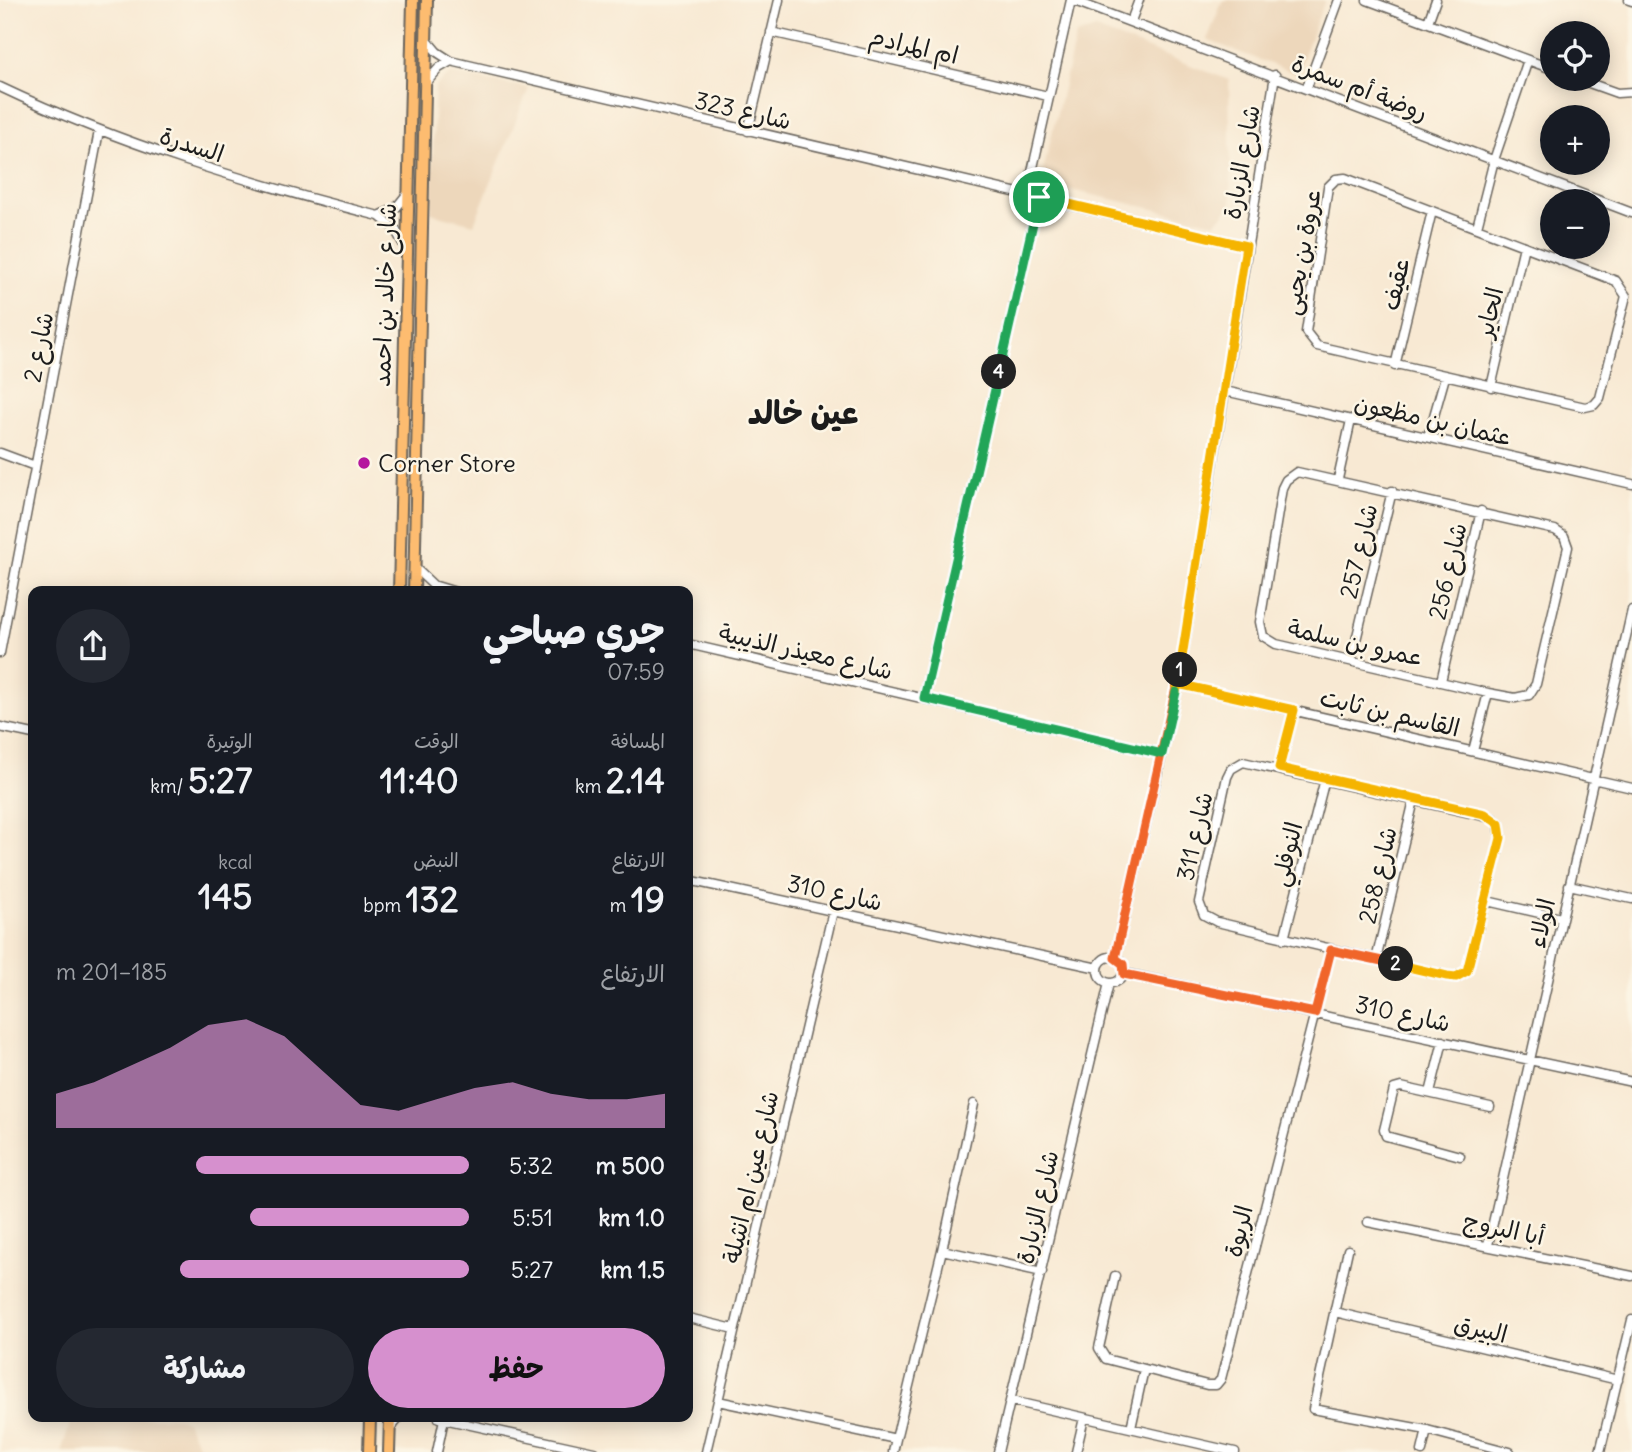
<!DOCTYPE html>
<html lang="ar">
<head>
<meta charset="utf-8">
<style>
  :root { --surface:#171b24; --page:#242831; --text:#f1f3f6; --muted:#9ea1a6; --accent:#d690ce }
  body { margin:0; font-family:Delius,"Playpen Sans Arabic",sans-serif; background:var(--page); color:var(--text); direction:rtl; height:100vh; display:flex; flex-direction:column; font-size:26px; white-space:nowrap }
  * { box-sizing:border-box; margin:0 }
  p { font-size:23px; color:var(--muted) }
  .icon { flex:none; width:38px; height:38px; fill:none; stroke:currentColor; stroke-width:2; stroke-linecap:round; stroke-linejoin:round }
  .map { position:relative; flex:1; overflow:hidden; direction:ltr }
  .sheet { position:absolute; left:28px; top:586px; width:665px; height:836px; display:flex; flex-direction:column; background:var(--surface); border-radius:14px; box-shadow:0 4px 18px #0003; direction:rtl }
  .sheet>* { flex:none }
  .buttons { position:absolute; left:1540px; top:21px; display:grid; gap:14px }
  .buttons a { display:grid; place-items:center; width:70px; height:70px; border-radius:50%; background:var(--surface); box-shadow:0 4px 18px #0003; font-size:35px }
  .pin { position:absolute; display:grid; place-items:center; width:60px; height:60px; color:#fff; margin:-30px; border:4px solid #fff; border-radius:50%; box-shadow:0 2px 7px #0007 }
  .km { position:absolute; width:35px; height:35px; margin:-18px; border-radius:50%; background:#222; color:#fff; font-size:19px; line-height:35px; text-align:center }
  .round { display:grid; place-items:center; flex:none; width:74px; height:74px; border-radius:37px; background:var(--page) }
  .headline { display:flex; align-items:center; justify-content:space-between; height:119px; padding:0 28px }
  h1 { font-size:38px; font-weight:700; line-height:52px }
  .metrics { display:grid; grid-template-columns:repeat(3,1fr); gap:10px; height:119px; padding:7px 28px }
  .metrics div { display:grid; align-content:center }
  .metrics b { font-size:35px; font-weight:700 }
  .metrics small { font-size:19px; font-weight:400 }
  .metrics p { font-size:19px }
  .chart { height:196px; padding:14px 28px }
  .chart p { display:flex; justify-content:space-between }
  .chart svg { width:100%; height:126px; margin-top:7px; fill:var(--accent); opacity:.7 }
  .cta { display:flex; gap:14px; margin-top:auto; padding:14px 28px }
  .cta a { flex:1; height:80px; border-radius:42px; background:var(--accent); color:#111; font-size:28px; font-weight:700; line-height:80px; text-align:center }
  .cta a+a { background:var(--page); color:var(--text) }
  ul { padding:0 28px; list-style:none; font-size:23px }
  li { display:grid; grid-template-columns:112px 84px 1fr; align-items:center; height:52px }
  li i { height:18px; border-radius:9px; background:var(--accent) }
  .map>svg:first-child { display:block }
  .built { fill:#edd7bb }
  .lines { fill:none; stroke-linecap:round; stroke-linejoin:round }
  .minor-casing { stroke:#69645c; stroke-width:11 }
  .major-casing { stroke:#69645c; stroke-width:14 }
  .minor { stroke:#fff; stroke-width:8 }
  .major { stroke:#fdbc6f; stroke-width:10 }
  .split-1-casing { stroke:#fff; stroke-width:14 }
  .split-2-casing { stroke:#fff; stroke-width:14 }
  .split-3-casing { stroke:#fff; stroke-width:14 }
  .split-4-casing { stroke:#fff; stroke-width:14 }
  .split-5-casing { stroke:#fff; stroke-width:14 }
  .split-1 { stroke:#f5b400; stroke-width:9 }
  .split-2 { stroke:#f0652b; stroke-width:9 }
  .split-3 { stroke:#f5b400; stroke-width:9 }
  .split-4 { stroke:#22a559; stroke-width:9 }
  .split-5 { stroke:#22a559; stroke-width:9 }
  .poi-dot { fill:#b5179e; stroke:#fcf5e5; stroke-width:2.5 }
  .labels { text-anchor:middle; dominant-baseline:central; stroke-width:5; stroke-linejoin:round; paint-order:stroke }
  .street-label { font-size:24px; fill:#1c1c1c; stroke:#fcf5e5 }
  .poi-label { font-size:24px; fill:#1c1c1c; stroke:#fcf5e5; text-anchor:start }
  .district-label { font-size:32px; font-weight:bold; fill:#1c1c1c; stroke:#fcf5e5 }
</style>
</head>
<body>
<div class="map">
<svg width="1632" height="1452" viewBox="0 0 1632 1452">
  <rect width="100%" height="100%" fill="#fcf5e5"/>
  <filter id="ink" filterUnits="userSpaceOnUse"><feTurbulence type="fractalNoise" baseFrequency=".0143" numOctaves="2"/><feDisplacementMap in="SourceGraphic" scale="14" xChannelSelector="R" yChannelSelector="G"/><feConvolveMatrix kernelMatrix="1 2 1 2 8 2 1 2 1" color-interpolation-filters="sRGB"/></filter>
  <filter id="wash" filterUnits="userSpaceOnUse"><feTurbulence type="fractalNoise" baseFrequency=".00686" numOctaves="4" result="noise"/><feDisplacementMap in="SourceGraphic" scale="28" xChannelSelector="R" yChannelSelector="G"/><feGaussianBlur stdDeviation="1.57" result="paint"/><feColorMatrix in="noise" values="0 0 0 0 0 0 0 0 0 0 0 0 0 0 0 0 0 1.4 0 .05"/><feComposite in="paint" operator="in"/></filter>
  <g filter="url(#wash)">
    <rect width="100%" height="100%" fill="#f8e9d3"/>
    <path class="built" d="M 1223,0 L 1325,0 L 1297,74 L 1207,40 Z
      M 1096,29 L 1229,80 L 1231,206 L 1215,223 L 1054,186 L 1043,171 L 1076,35 Z
      M 450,74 L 529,88 L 474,224 L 431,213 L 435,86 Z
      M 72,1418 L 178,1418 L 186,1421 L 199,1447 L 213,1452 L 61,1452 Z"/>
  </g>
  <g filter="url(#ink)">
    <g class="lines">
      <g class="minor-casing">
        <path id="minor" d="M 1072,0 L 1632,213
          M 1367,0 L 1552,69
          M 1629,0 L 1632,1
          M 1131,21 L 1139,0
          M 1428,22 L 1436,0
          M 771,32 L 1048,96
          M 426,39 L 437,52 L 451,61 L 1246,246
          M 1578,79 L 1617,93 L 1632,92
          M 425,84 L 439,68 L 451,61
          M 0,87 C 122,145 248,183 379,216 L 395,229 L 405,247
          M 1307,87 L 1339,0
          M 748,131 L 779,0
          M 1345,178 L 1616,281 L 1626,296 L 1600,398 L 1594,405 L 1585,407 L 1317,346 L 1306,332 L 1328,187 L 1336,179 Z
          M 1027,194 L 1071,0
          M 379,216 L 396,208 L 408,193
          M 1477,227 L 1494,160 L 1528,60
          M 1395,366 L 1432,211
          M 1491,387 L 1524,246
          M 1225,391 L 1632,484
          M 1428,437 L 1445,377
          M 0,453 L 35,466
          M 1297,472 L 1555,530 L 1564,536 L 1568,547 L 1536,684 L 1529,695 L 1515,698 L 1488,693 L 1276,644 L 1263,636 L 1260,622 L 1282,488 L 1286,480 Z
          M 1338,479 L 1351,420
          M 415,568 L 433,585 L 456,592
          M 688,644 L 1162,754
          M 0,653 L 99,131
          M 1351,661 L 1392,491
          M 1441,681 L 1481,511
          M 1178,684 L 1632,788
          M 924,697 L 1039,197
          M 0,727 L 33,734
          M 1473,751 L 1488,693
          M 1243,762 L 1492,818 L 1499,824 L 1501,838 L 1467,971 L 1456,977 L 1447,976 L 1217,922 L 1204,915 L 1199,902 L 1227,777 L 1231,769 Z
          M 1279,768 L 1294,710
          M 688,880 L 1098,968
          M 1569,885 L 1632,899
          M 1487,901 L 1561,918
          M 1284,939 L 1325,779
          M1098 970a13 13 0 1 1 26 0a13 13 0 1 1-26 0Z
          M 1115,958 L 1178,684 L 1275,75
          M 1376,960 L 1414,800
          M 1124,973 L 1632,1082
          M 1430,1093 L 1443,1041
          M 1460,1156 L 1386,1136 L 1384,1130 L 1394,1089 L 1401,1087 L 1490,1107
          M 1368,1222 L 1632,1276
          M 1488,1245 L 1632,610
          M 942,1250 L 974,1104
          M 1348,1250 L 1313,1409 L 1427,1430 L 1510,1452
          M 1115,1276 L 1099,1348 L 1106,1359 L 1207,1385 L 1216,1385 L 1221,1379 L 1331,950
          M 1335,1312 L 1618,1380
          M 688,1318 L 734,1329
          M 718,1401 L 896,1439 L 942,1250 L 1042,1272
          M 1012,1401 L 1235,1452
          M 439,1418 L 594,1452
          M 1131,1428 L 1144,1369
          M 390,1429 L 399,1418
          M 1422,1451 L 1427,1430
          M 437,1452 L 444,1419
          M 706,1452 L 833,911
          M 893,1452 L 896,1439
          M 998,1452 L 1109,983
          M 1076,1452 L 1084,1418
          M 1600,1452 L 1632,1320"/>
      </g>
      <g class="major-casing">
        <path id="major" d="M 399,592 L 413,0
          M 414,592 L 427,0
          M 369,1452 L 370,1418
          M 389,1452 L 390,1418"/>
      </g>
      <use href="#minor" class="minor"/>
      <use href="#major" class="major"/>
    </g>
  </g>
  <g class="lines" filter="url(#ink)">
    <g class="split-1-casing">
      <path id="split-1" d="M 1039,197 L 1246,246 L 1180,670"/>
    </g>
    <g class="split-2-casing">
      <path id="split-2" d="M 1180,670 L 1115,958 L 1123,964 L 1124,974 L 1315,1013 L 1331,950 L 1396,964"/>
    </g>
    <g class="split-3-casing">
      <path id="split-3" d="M 1176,692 L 1178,684 L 1294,710 L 1279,768 L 1485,814 L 1499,824 L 1501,838 L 1467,971 L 1456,977 L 1447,976 L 1396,964"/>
    </g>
    <g class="split-4-casing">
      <path id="split-4" d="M 999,372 L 924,698 L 1162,754 L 1176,692"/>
    </g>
    <g class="split-5-casing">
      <path id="split-5" d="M 999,372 L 1039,197"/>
    </g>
    <use href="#split-1" class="split-1"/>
    <use href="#split-2" class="split-2"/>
    <use href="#split-3" class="split-3"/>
    <use href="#split-4" class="split-4"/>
    <use href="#split-5" class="split-5"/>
  </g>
  <circle class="poi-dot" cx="364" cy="463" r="7"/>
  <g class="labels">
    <g class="street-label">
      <text transform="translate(914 45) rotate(13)">ام المرادم</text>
      <text transform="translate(1360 87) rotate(21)">روضة أم سمرة</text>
      <text transform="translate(743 110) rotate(13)">شارع 323</text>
      <text transform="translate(192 144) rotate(18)">السدرة</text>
      <text transform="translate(1241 162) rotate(-80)">شارع الزبارة</text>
      <text transform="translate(1301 252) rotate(-80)">عروة بن يحيى</text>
      <text transform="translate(1395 284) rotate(-77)">عقيف</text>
      <text transform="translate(384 295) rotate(-88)">شارع خالد بن احمد</text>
      <text transform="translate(1489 312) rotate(-77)">الحاير</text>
      <text transform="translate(38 347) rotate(-79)">شارع 2</text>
      <text transform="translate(1433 419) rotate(13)">عثمان بن مظعون</text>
      <text transform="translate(1358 551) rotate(-77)">شارع 257</text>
      <text transform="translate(1447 571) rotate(-77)">شارع 256</text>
      <text transform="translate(1356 642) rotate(13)">عمرو بن سلمة</text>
      <text transform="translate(806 651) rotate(13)">شارع معيذر الذيبية</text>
      <text transform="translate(1390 712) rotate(13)">القاسم بن ثابت</text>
      <text transform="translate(1194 836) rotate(-77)">شارع 311</text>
      <text transform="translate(1286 854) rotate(-76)">النوفلي</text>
      <text transform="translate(1377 875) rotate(-77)">شارع 258</text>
      <text transform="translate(835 892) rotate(12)">شارع 310</text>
      <text transform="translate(1541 923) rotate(-77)">الولاء</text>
      <text transform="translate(1403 1013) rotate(12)">شارع 310</text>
      <text transform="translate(750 1177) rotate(-77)">شارع عين ام انثيلة</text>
      <text transform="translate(1037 1207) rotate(-77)">شارع الزبارة</text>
      <text transform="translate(1504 1228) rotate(12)">أبا البروج</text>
      <text transform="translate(1238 1231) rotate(-76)">الربوة</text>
      <text transform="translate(1481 1328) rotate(14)">البيرق</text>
    </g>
    <g class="poi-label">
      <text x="378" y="463">Corner Store</text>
    </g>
    <g class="district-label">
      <text x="803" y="412">عين خالد</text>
    </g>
  </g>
</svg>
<div class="buttons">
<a><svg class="icon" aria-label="locate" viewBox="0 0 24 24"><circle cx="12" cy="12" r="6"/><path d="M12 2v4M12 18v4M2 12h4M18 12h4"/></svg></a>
<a>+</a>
<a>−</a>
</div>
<div class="pin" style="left:1039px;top:197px;background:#1e9e55"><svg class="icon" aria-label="arrive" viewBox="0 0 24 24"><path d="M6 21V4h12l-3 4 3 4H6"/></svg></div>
<b class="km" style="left:1180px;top:670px">1</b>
<b class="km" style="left:1396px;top:964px">2</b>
<b class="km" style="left:999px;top:372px">4</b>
<section class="sheet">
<div class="headline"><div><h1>جري صباحي</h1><p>07:59</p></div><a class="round"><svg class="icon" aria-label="share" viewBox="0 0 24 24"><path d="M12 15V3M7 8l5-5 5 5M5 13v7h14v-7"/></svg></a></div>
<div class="metrics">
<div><p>المسافة</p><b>2.14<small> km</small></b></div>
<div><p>الوقت</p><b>11:40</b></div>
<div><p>الوتيرة</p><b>5:27<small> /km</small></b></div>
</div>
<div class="metrics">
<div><p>الارتفاع</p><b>19<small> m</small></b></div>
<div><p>النبض</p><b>132<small> bpm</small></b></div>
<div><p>kcal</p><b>145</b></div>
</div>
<div class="chart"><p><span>الارتفاع</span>185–201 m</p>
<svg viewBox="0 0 160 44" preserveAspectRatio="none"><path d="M0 44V32L10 28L20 22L30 16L40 8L50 6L60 12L70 24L80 36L90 38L100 34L110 30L120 28L130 32L140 34L150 34L160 32V44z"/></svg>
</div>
<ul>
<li><b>500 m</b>5:32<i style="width:66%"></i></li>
<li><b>1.0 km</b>5:51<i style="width:53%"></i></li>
<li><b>1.5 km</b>5:27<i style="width:70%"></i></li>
</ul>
<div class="cta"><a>حفظ</a><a>مشاركة</a></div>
</section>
</div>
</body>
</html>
